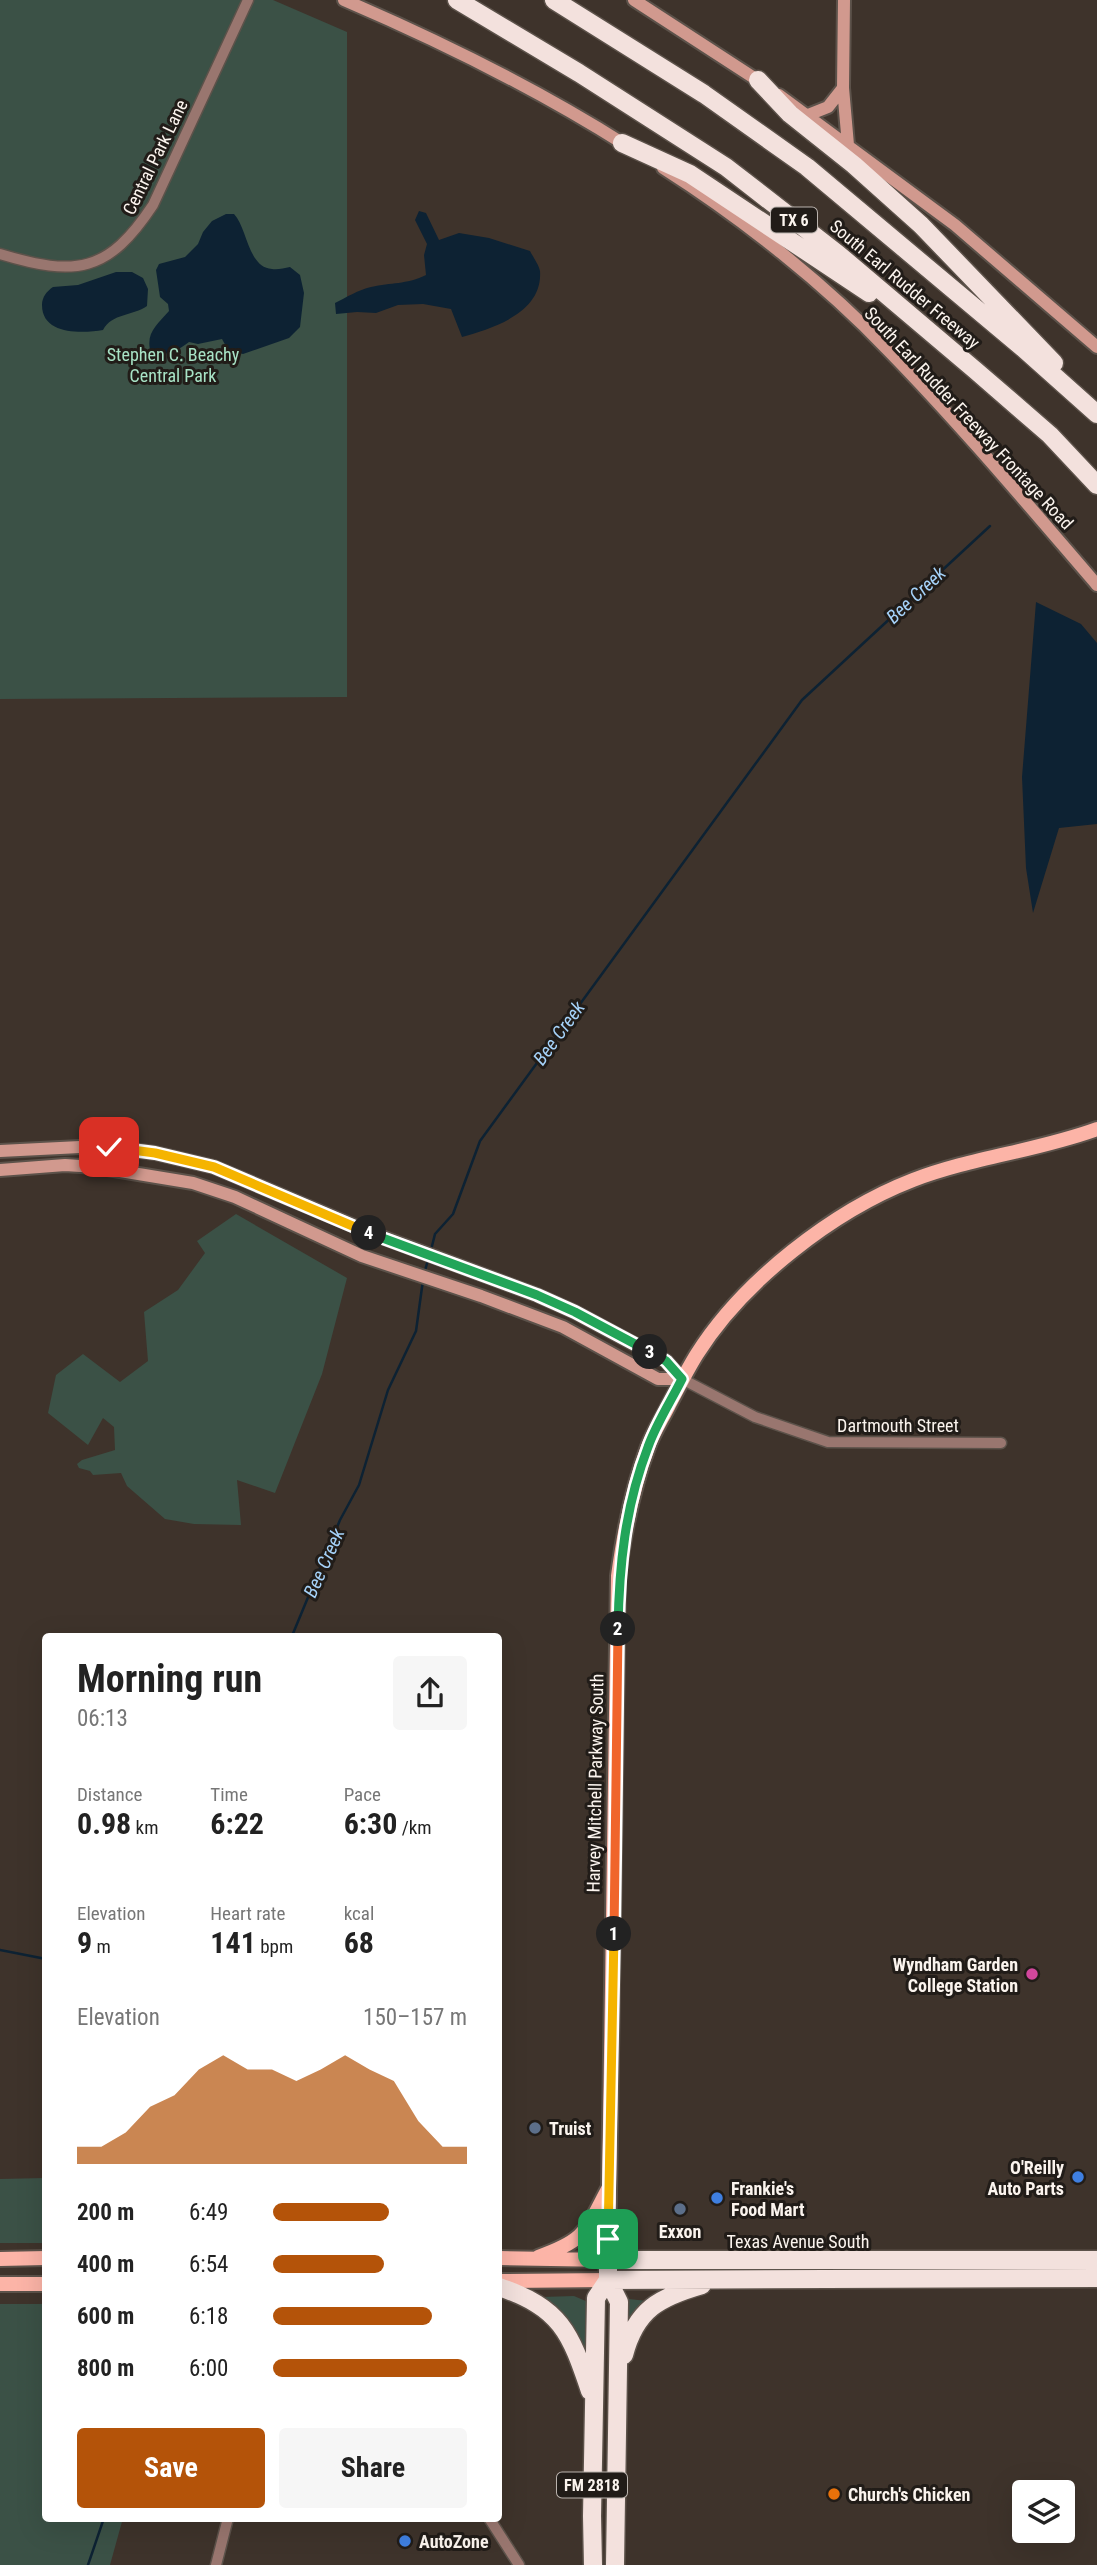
<!DOCTYPE html>
<html lang="en">
<head>
<meta charset="utf-8">
<style>
  :root { --surface:#fff; --page:#f6f6f6; --text:#222; --muted:#767676; --accent:#b45309 }
  body { margin:0; font-family:"Roboto Condensed",sans-serif; background:var(--page); color:var(--text); height:100vh; display:flex; flex-direction:column; font-size:26px; white-space:nowrap }
  * { box-sizing:border-box; margin:0 }
  p { font-size:23px; color:var(--muted) }
  .icon { flex:none; width:38px; height:38px; fill:none; stroke:currentColor; stroke-width:2; stroke-linecap:round; stroke-linejoin:round }
  .map { position:relative; flex:1; overflow:hidden }
  .side { position:absolute; left:42px; top:1633px; width:460px; height:889px; display:flex; flex-direction:column; background:var(--surface); border-radius:7px; box-shadow:0 7px 28px #0002 }
  .side>* { flex:none }
  .fabs { position:absolute; left:1012px; top:2480px; display:grid; gap:14px }
  .fabs a { display:grid; place-items:center; width:63px; height:63px; border-radius:7px; background:var(--surface); box-shadow:0 7px 28px #0002; font-size:35px }
  .pin { position:absolute; display:grid; place-items:center; width:60px; height:60px; color:#fff; margin:-30px; border-radius:14px; box-shadow:0 4px 10px #0006 }
  .km { position:absolute; width:35px; height:35px; margin:-18px; border-radius:50%; background:#222; color:#fff; font-size:19px; line-height:35px; text-align:center }
  .round { display:grid; place-items:center; flex:none; width:74px; height:74px; border-radius:7px; background:var(--page) }
  .overview { display:flex; align-items:center; justify-content:space-between; height:119px; padding:0 35px }
  h1 { font-size:38px; font-weight:700; line-height:52px }
  .metrics { display:grid; grid-template-columns:repeat(3,1fr); gap:10px; height:119px; padding:7px 35px }
  .metrics div { display:grid; align-content:center }
  .metrics b { font-size:30px; font-weight:700 }
  .metrics small { font-size:19px; font-weight:400 }
  .metrics p { font-size:19px }
  .chart { height:196px; padding:14px 35px }
  .chart p { display:flex; justify-content:space-between }
  .chart svg { width:100%; height:126px; margin-top:7px; fill:var(--accent); opacity:.7 }
  .cta { display:flex; gap:14px; margin-top:auto; padding:14px 35px }
  .cta a { flex:1; height:80px; border-radius:7px; background:var(--accent); color:#fff; font-size:28px; font-weight:700; line-height:80px; text-align:center }
  .cta a+a { background:var(--page); color:var(--text) }
  ul { padding:0 35px; list-style:none; font-size:23px }
  li { display:grid; grid-template-columns:112px 84px 1fr; align-items:center; height:52px }
  li i { height:18px; border-radius:9px; background:var(--accent) }
  .map>svg:first-child { display:block }
  .green { fill:#3b5146 }
  .water { fill:#0d2233 }
  .lines { fill:none; stroke-linecap:round; stroke-linejoin:round }
  .stream { stroke:#0d2233; stroke-width:2.5 }
  .street-casing { stroke:#5c524a; stroke-width:13 }
  .secondary-casing { stroke:#5c524a; stroke-width:16 }
  .primary-casing { stroke:#5c524a; stroke-width:18 }
  .highway-casing { stroke:#5c524a; stroke-width:21 }
  .street { stroke:#99766f; stroke-width:10 }
  .secondary { stroke:#d1998e; stroke-width:12 }
  .primary { stroke:#fcb4a7; stroke-width:14 }
  .highway { stroke:#f3e1dd; stroke-width:18 }
  .split-1-casing { stroke:#fff; stroke-width:14 }
  .split-2-casing { stroke:#fff; stroke-width:14 }
  .split-3-casing { stroke:#fff; stroke-width:14 }
  .split-4-casing { stroke:#fff; stroke-width:14 }
  .split-5-casing { stroke:#fff; stroke-width:14 }
  .split-1 { stroke:#f5b400; stroke-width:9 }
  .split-2 { stroke:#f0652b; stroke-width:9 }
  .split-3 { stroke:#22a559; stroke-width:9 }
  .split-4 { stroke:#22a559; stroke-width:9 }
  .split-5 { stroke:#f5b400; stroke-width:9 }
  .hotel-dot { fill:#d1479c; stroke:#211c18; stroke-width:2.5 }
  .service-dot { fill:#5c6f8a; stroke:#211c18; stroke-width:2.5 }
  .shop-dot { fill:#3f7fe0; stroke:#211c18; stroke-width:2.5 }
  .food-dot { fill:#e8710a; stroke:#211c18; stroke-width:2.5 }
  .labels { text-anchor:middle; dominant-baseline:central; stroke-width:6; stroke-linejoin:round; paint-order:stroke }
  .shield { fill:#211c18; stroke:#bab3ae; stroke-width:2 }
  .shield-label { font-size:16px; font-weight:bold; fill:#fbf4ee }
  .street-label { font-size:18px; fill:#fbf4ee; stroke:#211c18 }
  .park-label { font-size:18px; fill:#a8e3c6; stroke:#211c18 }
  .poi-label { font-size:18px; font-weight:bold; fill:#fbf4ee; stroke:#211c18; text-anchor:start }
  .water-label { font-size:19px; font-style:italic; fill:#a5d2f9; stroke:#211c18 }
</style>
</head>
<body>
<div class="map">
<svg width="1097" height="2565" viewBox="0 0 1097 2565">
  <rect width="100%" height="100%" fill="#3e332b"/>
  <path class="green" d="M 0,0 L 273,0 L 347,32 L 347,697 L 0,699 Z
    M 236,1214 L 347,1278 L 322,1374 L 275,1493 L 237,1480 L 241,1525 L 194,1524 L 165,1519 L 127,1486 L 121,1473 L 93,1475 L 90,1471 L 79,1468 L 77,1464 L 82,1460 L 115,1450 L 114,1427 L 103,1418 L 88,1445 L 48,1413 L 56,1375 L 83,1354 L 120,1382 L 148,1361 L 144,1312 L 178,1290 L 205,1253 L 197,1241 Z
    M 45,2178 L 45,2243 L 0,2243 L 0,2179 Z
    M 574,2296 L 588,2302 L 587,2357 L 542,2297 Z
    M 629,2299 L 647,2301 L 626,2333 L 626,2300 Z
    M 0,2304 L 45,2304 L 46,2518 L 123,2518 L 110,2565 L 0,2565 Z"/>
  <path class="water" d="M 419,211 L 426,213 L 439,240 L 459,233 L 489,238 L 530,251 C 533,257 539,265 540,271 C 543,313 493,328 462,337 L 451,309 L 423,304 L 398,305 L 376,313 L 357,312 L 336,314 L 335,303 C 347,297 358,290 371,287 C 392,282 405,285 426,275 L 424,255 L 427,244 L 415,220 Z
    M 226,214 L 234,214 C 247,227 248,268 272,269 C 278,270 284,268 290,267 L 300,275 L 304,293 L 300,327 L 289,338 L 243,354 L 228,350 L 222,339 L 198,344 L 189,342 C 177,351 167,356 151,354 C 145,333 156,326 169,311 L 168,304 L 160,297 L 156,270 L 159,264 L 185,257 L 198,244 L 203,232 L 212,221 Z
    M 116,272 L 132,272 L 143,278 L 148,289 L 147,306 C 133,316 112,313 103,330 C 84,333 42,336 42,305 C 42,297 47,291 53,287 L 78,285 Z
    M 1036,602 L 1081,624 L 1097,643 L 1097,824 L 1059,828 L 1033,913 L 1026,868 L 1022,777 Z"/>
  <g class="lines">
    <path class="stream" d="M 431,1250 L 435,1234 L 453,1214 L 480,1141 L 802,700 L 990,526
      M 424,1274 L 428,1260
      M 292,1636 L 340,1520 L 359,1485 L 388,1390 L 416,1331 L 423,1280
      M 0,1950 L 46,1959
      M 88,2565 L 104,2518"/>
    <g class="street-casing">
      <path id="street" d="M 0,254 C 76,277 108,273 153,205 L 248,0
        M 682,1379 L 755,1417 L 828,1442 L 1001,1443
        M 489,2518 L 519,2565
        M 216,2565 L 228,2518"/>
    </g>
    <g class="secondary-casing">
      <path id="secondary" d="M 344,0 C 442,42 537,89 627,146
        M 634,0 L 765,85
        M 844,0 L 843,88 L 848,145
        M 779,95 L 955,225 L 1097,347
        M 808,115 L 828,107 L 843,88
        M 663,168 C 743,219 824,283 889,351 C 962,426 1029,506 1097,585
        M 0,1151 L 100,1146 L 155,1153 L 214,1167 L 371,1233 L 537,1295 L 575,1312 L 666,1361 L 682,1379
        M 0,1170 L 65,1165 L 96,1167 L 193,1183 L 235,1197 L 362,1256 L 481,1296 L 563,1327 L 658,1379 L 682,1379"/>
    </g>
    <g class="primary-casing">
      <path id="primary" d="M 538,2257 C 586,2240 585,2232 608,2189
        M 499,2258 L 608,2260 L 618,1576 C 624,1532 632,1489 648,1447 C 653,1433 662,1419 669,1405 C 678,1388 687,1370 697,1354 C 743,1281 833,1211 913,1180 C 973,1157 1037,1151 1097,1129
        M 0,2259 L 46,2258
        M 499,2281 L 608,2280
        M 0,2284 L 46,2284"/>
    </g>
    <g class="highway-casing">
      <path id="highway" d="M 457,0 L 579,73 L 726,167 L 838,254 L 975,370 L 1050,435 L 1097,485
        M 554,0 L 704,94 L 807,167 L 1023,348 L 1097,414
        M 758,80 L 790,114 L 854,165 L 921,225 L 1054,363
        M 622,143 L 690,174 L 869,293
        M 608,2280 L 1097,2278
        M 499,2287 C 561,2308 570,2332 590,2391
        M 624,2355 C 636,2309 660,2297 702,2285
        M 593,2565 L 592,2516 L 596,2298 L 608,2280
        M 615,2565 L 619,2302 L 608,2280 L 608,2260 L 1097,2260"/>
    </g>
    <use href="#street" class="street"/>
    <use href="#secondary" class="secondary"/>
    <use href="#primary" class="primary"/>
    <use href="#highway" class="highway"/>
  </g>
  <g class="lines">
    <g class="split-1-casing">
      <path id="split-1" d="M 608,2239 L 614,1934"/>
    </g>
    <g class="split-2-casing">
      <path id="split-2" d="M 614,1934 L 618,1629"/>
    </g>
    <g class="split-3-casing">
      <path id="split-3" d="M 618,1629 C 619,1566 625,1507 648,1447 C 656,1424 671,1401 682,1379 L 666,1361 L 650,1352"/>
    </g>
    <g class="split-4-casing">
      <path id="split-4" d="M 369,1233 L 537,1295 L 575,1312 L 650,1352"/>
    </g>
    <g class="split-5-casing">
      <path id="split-5" d="M 109,1147 L 155,1153 L 214,1167 L 369,1233"/>
    </g>
    <use href="#split-1" class="split-1"/>
    <use href="#split-2" class="split-2"/>
    <use href="#split-3" class="split-3"/>
    <use href="#split-4" class="split-4"/>
    <use href="#split-5" class="split-5"/>
  </g>
  <circle class="hotel-dot" cx="1032" cy="1974" r="7"/>
  <g class="service-dot">
    <circle cx="535" cy="2128" r="7"/>
    <circle cx="680" cy="2209" r="7"/>
  </g>
  <g class="shop-dot">
    <circle cx="1078" cy="2177" r="7"/>
    <circle cx="717" cy="2198" r="7"/>
    <circle cx="405" cy="2541" r="7"/>
  </g>
  <circle class="food-dot" cx="834" cy="2494" r="7"/>
  <g class="labels">
    <g class="shield">
      <rect x="771" y="207.5" width="46" height="25" rx="5"/>
      <rect x="557" y="2472.5" width="70" height="25" rx="5"/>
    </g>
    <g class="shield-label">
      <text x="794" y="220">TX 6</text>
      <text x="592" y="2485">FM 2818</text>
    </g>
    <g class="street-label">
      <text transform="translate(155 157) rotate(-64)">Central Park Lane</text>
      <text transform="translate(905 284) rotate(40)">South Earl Rudder Freeway</text>
      <text transform="translate(969 418) rotate(47)">South Earl Rudder Freeway Frontage Road</text>
      <text x="898" y="1425">Dartmouth Street</text>
      <text transform="translate(595 1783) rotate(-89)">Harvey Mitchell Parkway South</text>
      <text x="798" y="2241">Texas Avenue South</text>
    </g>
    <g class="park-label">
      <text x="173" y="354">Stephen C. Beachy<tspan x="173" dy="21">Central Park</tspan></text>
    </g>
    <g class="poi-label">
      <text x="1018" y="1964" text-anchor="end">Wyndham Garden<tspan x="1018" dy="21">College Station</tspan></text>
      <text x="549" y="2128">Truist</text>
      <text x="1064" y="2167" text-anchor="end">O'Reilly<tspan x="1064" dy="21">Auto Parts</tspan></text>
      <text x="731" y="2188">Frankie's<tspan x="731" dy="21">Food Mart</tspan></text>
      <text x="680" y="2231" text-anchor="middle">Exxon</text>
      <text x="848" y="2494">Church's Chicken</text>
      <text x="419" y="2541">AutoZone</text>
    </g>
    <g class="water-label">
      <text transform="translate(916 595) rotate(-43)">Bee Creek</text>
      <text transform="translate(559 1033) rotate(-54)">Bee Creek</text>
      <text transform="translate(324 1563) rotate(-66)">Bee Creek</text>
    </g>
  </g>
</svg>
<div class="fabs">
<a><svg class="icon" aria-label="layers" viewBox="0 0 24 24"><path d="M12 4l9 5-9 5-9-5zM3 14l9 5 9-5"/></svg></a>
</div>
<div class="pin" style="left:608px;top:2239px;background:#1e9e55"><svg class="icon" aria-label="arrive" viewBox="0 0 24 24"><path d="M6 21V4h12l-3 4 3 4H6"/></svg></div>
<div class="pin" style="left:109px;top:1147px;background:#d93025"><svg class="icon" aria-label="check" viewBox="0 0 24 24"><path d="M5 12l5 5 9-10"/></svg></div>
<b class="km" style="left:614px;top:1934px">1</b>
<b class="km" style="left:618px;top:1629px">2</b>
<b class="km" style="left:650px;top:1352px">3</b>
<b class="km" style="left:369px;top:1233px">4</b>
<section class="side">
<div class="overview"><div><h1>Morning run</h1><p>06:13</p></div><a class="round"><svg class="icon" aria-label="share" viewBox="0 0 24 24"><path d="M12 15V3M7 8l5-5 5 5M5 13v7h14v-7"/></svg></a></div>
<div class="metrics">
<div><p>Distance</p><b>0.98<small> km</small></b></div>
<div><p>Time</p><b>6:22</b></div>
<div><p>Pace</p><b>6:30<small> /km</small></b></div>
</div>
<div class="metrics">
<div><p>Elevation</p><b>9<small> m</small></b></div>
<div><p>Heart rate</p><b>141<small> bpm</small></b></div>
<div><p>kcal</p><b>68</b></div>
</div>
<div class="chart"><p><span>Elevation</span>150–157 m</p>
<svg viewBox="0 0 160 44" preserveAspectRatio="none"><path d="M0 44V38L10 38L20 33L30 24L40 20L50 11L60 6L70 11L80 11L90 15L100 11L110 6L120 11L130 15L140 29L150 38L160 38V44z"/></svg>
</div>
<ul>
<li><b>200 m</b>6:49<i style="width:60%"></i></li>
<li><b>400 m</b>6:54<i style="width:57%"></i></li>
<li><b>600 m</b>6:18<i style="width:82%"></i></li>
<li><b>800 m</b>6:00<i style="width:100%"></i></li>
</ul>
<div class="cta"><a>Save</a><a>Share</a></div>
</section>
</div>
</body>
</html>
